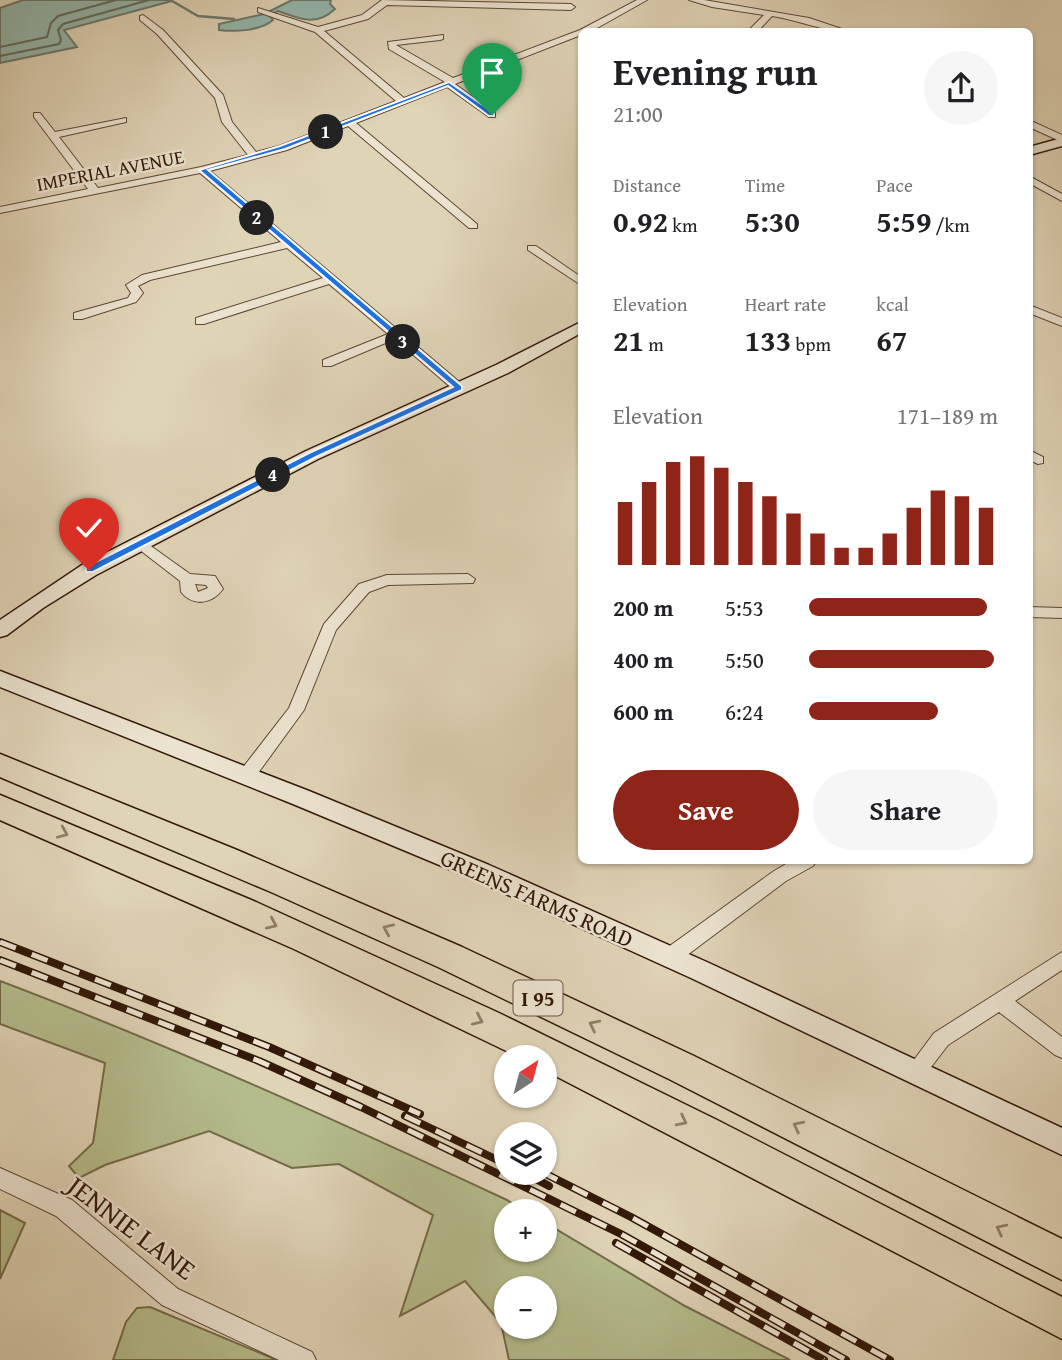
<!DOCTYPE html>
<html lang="en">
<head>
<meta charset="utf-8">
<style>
  :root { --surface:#fff; --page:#f6f6f6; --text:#202124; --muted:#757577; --accent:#8f2418 }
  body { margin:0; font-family:"Gentium Book Plus",serif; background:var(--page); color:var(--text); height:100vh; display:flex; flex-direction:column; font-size:26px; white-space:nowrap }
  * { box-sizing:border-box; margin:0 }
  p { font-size:23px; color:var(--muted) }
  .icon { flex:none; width:38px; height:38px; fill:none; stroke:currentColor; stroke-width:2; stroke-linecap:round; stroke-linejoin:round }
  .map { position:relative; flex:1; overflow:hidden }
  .details { position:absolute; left:578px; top:28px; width:455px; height:836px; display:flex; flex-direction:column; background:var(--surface); border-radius:10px; box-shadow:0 2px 5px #0004 }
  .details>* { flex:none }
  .needle { width:46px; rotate:36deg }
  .fabs { position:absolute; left:494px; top:1045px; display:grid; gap:14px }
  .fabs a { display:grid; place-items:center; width:63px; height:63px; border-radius:50%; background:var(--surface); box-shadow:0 2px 5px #0004; font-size:35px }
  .pin { position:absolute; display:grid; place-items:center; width:60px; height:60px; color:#fff; margin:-72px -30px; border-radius:50% 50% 50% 0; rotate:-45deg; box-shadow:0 0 7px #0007 }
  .pin .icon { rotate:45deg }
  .km { position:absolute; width:35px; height:35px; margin:-18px; border-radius:50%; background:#222; color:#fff; font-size:19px; line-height:35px; text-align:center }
  .round { display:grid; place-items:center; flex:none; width:74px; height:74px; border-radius:37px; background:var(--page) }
  .summary { display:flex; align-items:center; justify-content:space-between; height:119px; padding:0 35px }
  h1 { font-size:38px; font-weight:700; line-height:52px }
  .metrics { display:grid; grid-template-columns:repeat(3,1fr); gap:10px; height:119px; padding:7px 35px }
  .metrics div { display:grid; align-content:center }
  .metrics b { font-size:30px; font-weight:700 }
  .metrics small { font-size:19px; font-weight:400 }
  .metrics p { font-size:19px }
  .chart { height:196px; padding:14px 35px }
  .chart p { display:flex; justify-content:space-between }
  .chart svg { width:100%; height:126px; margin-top:7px; stroke:var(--accent); stroke-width:6 }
  .button { display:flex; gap:14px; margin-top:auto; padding:14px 35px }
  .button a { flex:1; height:80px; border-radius:42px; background:var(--accent); color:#fff; font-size:28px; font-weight:700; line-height:80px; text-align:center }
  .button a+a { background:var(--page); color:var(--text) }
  ul { padding:0 35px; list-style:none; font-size:23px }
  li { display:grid; grid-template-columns:112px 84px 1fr; align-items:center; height:52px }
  li i { height:18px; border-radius:9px; background:var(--accent) }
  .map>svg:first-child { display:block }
  .green { fill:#b5bc8c; stroke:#746a4a; stroke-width:2; fill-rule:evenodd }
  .water { fill:#94b8af; stroke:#6d786c; stroke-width:2 }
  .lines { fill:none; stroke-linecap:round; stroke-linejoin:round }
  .shore { stroke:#63685c; stroke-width:2 }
  .stream { stroke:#6d786c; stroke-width:2.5 }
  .minor-casing { stroke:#5e4734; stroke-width:2 }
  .secondary-casing { stroke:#321808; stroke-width:3 }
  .motorway-casing { stroke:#321808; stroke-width:3 }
  .minor { fill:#ebe3d0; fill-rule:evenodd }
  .secondary { fill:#ebe3d0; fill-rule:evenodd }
  .motorway { fill:#e0d4b7; fill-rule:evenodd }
  .rail-casing { stroke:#321808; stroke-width:8 }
  .rail { stroke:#ebe3d0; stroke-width:5; stroke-dasharray:17; stroke-linecap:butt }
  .oneway { stroke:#927f68 }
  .route { fill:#1a73e8; stroke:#fff; stroke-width:2 }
  .labels { text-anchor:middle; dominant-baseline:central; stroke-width:5; stroke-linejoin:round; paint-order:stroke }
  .far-street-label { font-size:19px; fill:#321808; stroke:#ebe3d0 }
  .shield { fill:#ebe3d0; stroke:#6a5544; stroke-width:2 }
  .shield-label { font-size:21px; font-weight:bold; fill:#321808 }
  .street-label { font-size:23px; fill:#321808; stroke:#ebe3d0 }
  .near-street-label { font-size:28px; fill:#321808; stroke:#ebe3d0 }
</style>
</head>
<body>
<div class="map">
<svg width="1062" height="1360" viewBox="0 0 1062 1360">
  <rect width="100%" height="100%" fill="#e0d4b7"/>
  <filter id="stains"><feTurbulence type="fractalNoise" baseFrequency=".00286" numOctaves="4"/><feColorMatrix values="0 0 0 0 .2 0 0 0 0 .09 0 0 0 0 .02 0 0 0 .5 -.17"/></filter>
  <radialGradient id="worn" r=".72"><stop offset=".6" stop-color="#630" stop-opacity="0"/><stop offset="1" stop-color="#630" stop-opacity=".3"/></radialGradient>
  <path class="green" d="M 0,981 C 172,1046 340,1122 507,1200 L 525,1211 L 506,1211 L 506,1250 L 544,1250 L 544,1222 L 685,1306 L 790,1360 L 509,1360 L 501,1323 L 465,1281 L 400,1316 L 433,1215 L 339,1164 L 292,1168 L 209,1131 L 105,1165 L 79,1178 L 69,1166 L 93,1143 L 105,1063 L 0,1024 ZM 506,1288 L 544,1288 L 544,1326 L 506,1326 Z
    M 0,1210 L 25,1223 L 0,1279 Z
    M 150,1307 L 277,1360 L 113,1360 L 126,1322 L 137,1308 Z"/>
  <path class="water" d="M 23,0 L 171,0 L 172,1 L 64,30 L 77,47 L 0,63 L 0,8 Z
    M 292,0 L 331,0 L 330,4 L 335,9 C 316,27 300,19 278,11 L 269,15 L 273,20 C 260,31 235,32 219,30 L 219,24 L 264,14 Z"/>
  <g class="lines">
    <path class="shore" d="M 0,47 L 47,37 L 51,23 L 58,16 L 116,0
      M 0,56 L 59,44 L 61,40 L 58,30 L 63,24 L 149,0"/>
    <path class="stream" d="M 172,1 L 198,16 L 234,19"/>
    <g class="minor-casing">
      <path id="minor" d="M 382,0 L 571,4 L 575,7 L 571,10 L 387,5 L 368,19 L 324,31 L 404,98 L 445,82 L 389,49 L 388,42 L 443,35 L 443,39 L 440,40 L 396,45 L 453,78 L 580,30 L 637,0 L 647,0 L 590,32 L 581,32 L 581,35 L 455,84 L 495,113 L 495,117 L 489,117 L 447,87 L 356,123 L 477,224 L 477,228 L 469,228 L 348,126 L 287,150 L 210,171 L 463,385 L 463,391 L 455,391 L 395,339 L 331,366 L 323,366 L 323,360 L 388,334 L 329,284 L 204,324 L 196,324 L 196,318 L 323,278 L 287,248 L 150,280 L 138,286 L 143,293 L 136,302 L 82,319 L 74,319 L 74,313 L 128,298 L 131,293 L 126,285 L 142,275 L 281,242 L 200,173 L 0,213 L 0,207 L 88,189 L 34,117 L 34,113 L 40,113 L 55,132 L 126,118 L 126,122 L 59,137 L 98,188 L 201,167 L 248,155 L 222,122 L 215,98 L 157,34 L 140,20 L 140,16 L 143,15 L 163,30 L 223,95 L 232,122 L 256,152 L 279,146 L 396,101 L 315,32 L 258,12 L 258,8 L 318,27 L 362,15 Z
        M 689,0 L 704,0 L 809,18 L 851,32 C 825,32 798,20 772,16 L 757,32 L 747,32 L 764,15 L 712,7 Z
        M 1029,120 L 1062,135 L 1062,142 L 1029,127 Z
        M 1029,176 L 1062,194 L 1062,201 L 1029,183 Z
        M 528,246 L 536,246 L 581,277 L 581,285 L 528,250 Z
        M 1029,305 L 1062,318 L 1062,326 L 1029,313 Z
        M 1029,450 L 1043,457 L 1043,463 L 1038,464 L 1029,460 Z
        M 141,539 L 190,574 L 215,576 L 223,589 C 212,604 193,607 181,592 L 180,581 L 136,547 L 134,544 L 136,541 ZM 195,584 L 206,585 L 208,588 L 198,592 Z
        M 468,574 L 475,579 L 473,583 L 388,585 L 369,592 L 336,630 L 304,710 L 253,780 L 241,780 L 239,775 L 241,770 L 289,708 L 324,624 L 359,584 L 387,575 Z
        M 1029,607 L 1062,608 L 1062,618 L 1029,617 Z
        M 791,861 L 816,861 L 813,866 L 786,881 L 678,962 L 671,964 L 664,962 L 662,956 L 664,950 L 774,871 Z
        M 1062,952 L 1062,970 L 1015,1001 L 1062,1037 L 1062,1058 L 1055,1055 L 999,1012 L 948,1045 L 922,1079 L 915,1081 L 908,1079 L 905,1072 L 934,1033 Z
        M 0,1168 L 72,1200 L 178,1289 L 312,1352 L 316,1360 L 279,1360 L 162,1305 L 56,1216 L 0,1189 Z"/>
    </g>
    <g class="secondary-casing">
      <path id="secondary" d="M 1062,138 L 1062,146 L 1029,155 L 1029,147 Z
        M 581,322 L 581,333 L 508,373 L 318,459 L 96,575 L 43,608 L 7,635 L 0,637 L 0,620 L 82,565 L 306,451 L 496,365 Z
        M 0,671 L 309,791 L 489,865 L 709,963 L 1062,1128 L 1062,1155 L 691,978 L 473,879 L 293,804 L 0,687 Z"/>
    </g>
    <g class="motorway-casing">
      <path id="motorway" d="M 0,754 L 237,850 L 462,947 L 694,1056 L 1062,1239 L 1062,1280 L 669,1079 L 438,967 L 271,892 L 0,777 Z
        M 0,795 L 256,902 L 499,1013 L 717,1120 L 1062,1297 L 1062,1339 L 544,1070 L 544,1057 L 519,1057 L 294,949 L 0,820 Z"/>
    </g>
    <use href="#minor" class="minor"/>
    <use href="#secondary" class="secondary"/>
    <use href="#motorway" class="motorway"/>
    <g class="rail-casing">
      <path id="rail" d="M 0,942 L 269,1047 L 420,1114
        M 0,960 L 259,1061 L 361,1107 L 621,1234 L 846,1360
        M 405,1116 L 506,1164
        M 523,1172 L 549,1186
        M 542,1172 L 631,1217 L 890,1360
        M 616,1243 L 824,1360"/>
    </g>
    <use href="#rail" class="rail"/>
  </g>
  <defs><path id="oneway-chevron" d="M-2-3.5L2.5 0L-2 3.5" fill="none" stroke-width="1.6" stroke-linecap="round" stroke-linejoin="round" transform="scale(1.75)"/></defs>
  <g class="oneway">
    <use href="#oneway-chevron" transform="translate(63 833) rotate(23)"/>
    <use href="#oneway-chevron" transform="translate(272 924) rotate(24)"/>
    <use href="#oneway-chevron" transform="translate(388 929) rotate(-156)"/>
    <use href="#oneway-chevron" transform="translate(478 1020) rotate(25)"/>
    <use href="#oneway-chevron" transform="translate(594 1025) rotate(-154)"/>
    <use href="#oneway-chevron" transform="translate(682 1121) rotate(27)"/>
    <use href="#oneway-chevron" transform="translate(798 1126) rotate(-153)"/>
    <use href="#oneway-chevron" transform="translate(1001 1229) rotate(-153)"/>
  </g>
  <path class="route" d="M 449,82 L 494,113 L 494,116 L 489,116 L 448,86 L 285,149 L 208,170 L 462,386 L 462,390 L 316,457 L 93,572 L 86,572 L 86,567 L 309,453 L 453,387 L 199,170 L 280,146 Z"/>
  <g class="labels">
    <g class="far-street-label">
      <text transform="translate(110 170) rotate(-11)">IMPERIAL AVENUE</text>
    </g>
    <rect class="shield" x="513.5" y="980.5" width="49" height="35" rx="5"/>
    <g class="shield-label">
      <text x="538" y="998">I 95</text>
    </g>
    <g class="street-label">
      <text transform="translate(537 898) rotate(24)">GREENS FARMS ROAD</text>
    </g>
    <g class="near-street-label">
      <text transform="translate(132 1227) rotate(37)">JENNIE LANE</text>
    </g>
  </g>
  <rect width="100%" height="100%" filter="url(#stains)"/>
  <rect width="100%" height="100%" fill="url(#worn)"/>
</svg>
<div class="fabs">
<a><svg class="needle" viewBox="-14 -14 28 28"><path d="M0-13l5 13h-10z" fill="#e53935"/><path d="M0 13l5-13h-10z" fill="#757577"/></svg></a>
<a><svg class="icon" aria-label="layers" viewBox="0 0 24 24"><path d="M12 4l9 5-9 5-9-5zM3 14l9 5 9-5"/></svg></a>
<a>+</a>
<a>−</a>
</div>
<div class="pin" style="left:492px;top:115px;background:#1e9e55"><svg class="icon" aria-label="arrive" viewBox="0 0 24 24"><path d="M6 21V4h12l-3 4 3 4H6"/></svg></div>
<div class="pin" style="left:89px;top:570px;background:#d93025"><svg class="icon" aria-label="check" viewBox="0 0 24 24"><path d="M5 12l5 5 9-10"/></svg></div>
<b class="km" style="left:326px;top:132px">1</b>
<b class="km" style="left:257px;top:218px">2</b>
<b class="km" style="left:403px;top:342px">3</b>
<b class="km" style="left:273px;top:475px">4</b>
<section class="details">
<div class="summary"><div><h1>Evening run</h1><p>21:00</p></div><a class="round"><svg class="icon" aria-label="share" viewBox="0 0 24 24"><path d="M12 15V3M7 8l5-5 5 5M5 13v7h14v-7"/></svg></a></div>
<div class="metrics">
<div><p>Distance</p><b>0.92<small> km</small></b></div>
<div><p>Time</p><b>5:30</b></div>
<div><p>Pace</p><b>5:59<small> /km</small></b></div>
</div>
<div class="metrics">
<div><p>Elevation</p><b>21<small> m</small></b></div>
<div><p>Heart rate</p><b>133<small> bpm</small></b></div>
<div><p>kcal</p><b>67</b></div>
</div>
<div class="chart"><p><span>Elevation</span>171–189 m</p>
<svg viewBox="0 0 160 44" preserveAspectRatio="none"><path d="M5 44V22M15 44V15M25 44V8M35 44V6M45 44V10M55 44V15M65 44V20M75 44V26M85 44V33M95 44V38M105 44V38M115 44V33M125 44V24M135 44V18M145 44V20M155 44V24"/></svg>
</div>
<ul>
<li><b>200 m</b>5:53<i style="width:94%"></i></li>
<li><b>400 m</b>5:50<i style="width:98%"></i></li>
<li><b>600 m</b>6:24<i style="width:68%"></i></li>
</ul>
<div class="button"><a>Save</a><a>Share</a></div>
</section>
</div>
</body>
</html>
